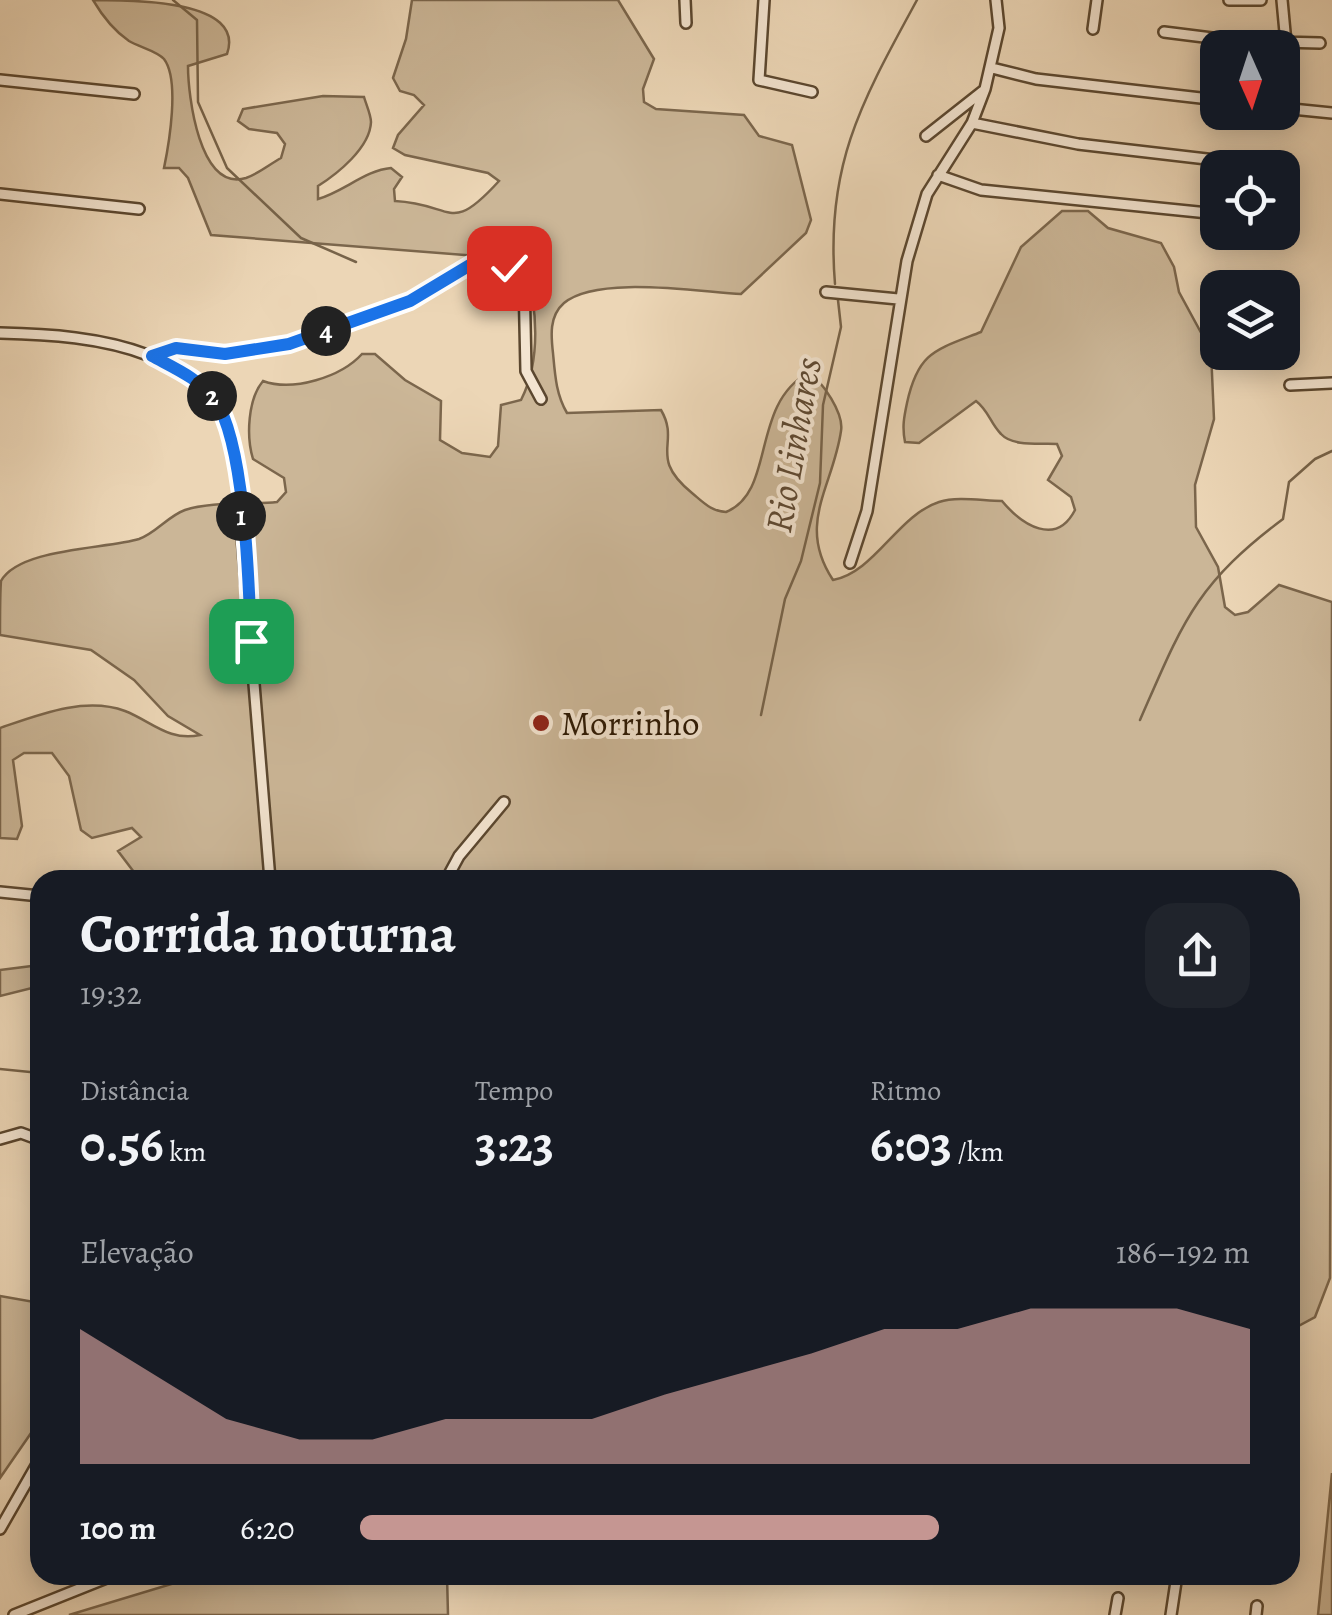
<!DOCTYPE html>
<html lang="pt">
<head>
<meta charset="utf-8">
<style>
  :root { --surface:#171b24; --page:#20242c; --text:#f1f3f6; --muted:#9ea1a6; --accent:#c59692 }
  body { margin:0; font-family:Alegreya,serif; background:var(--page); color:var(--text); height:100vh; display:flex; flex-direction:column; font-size:38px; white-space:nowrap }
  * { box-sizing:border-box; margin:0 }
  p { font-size:32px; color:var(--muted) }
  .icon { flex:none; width:55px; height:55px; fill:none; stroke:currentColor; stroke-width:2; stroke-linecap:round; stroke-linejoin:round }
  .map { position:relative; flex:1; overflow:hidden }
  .details { position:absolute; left:30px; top:870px; width:1270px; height:715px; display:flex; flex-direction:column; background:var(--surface); border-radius:30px; box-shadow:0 5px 25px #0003 }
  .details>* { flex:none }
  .needle { width:65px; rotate:177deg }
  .fabs { position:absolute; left:1200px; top:30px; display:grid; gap:20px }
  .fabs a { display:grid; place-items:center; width:100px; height:100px; border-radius:20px; background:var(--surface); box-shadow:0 5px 25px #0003; font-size:50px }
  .pin { position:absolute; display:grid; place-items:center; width:85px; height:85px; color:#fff; margin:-42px; border-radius:20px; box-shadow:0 5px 15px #0006 }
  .km { position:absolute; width:50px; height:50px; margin:-25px; border-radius:50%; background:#222; color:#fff; font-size:28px; line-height:50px; text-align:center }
  .round { display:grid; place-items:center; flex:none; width:105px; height:105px; border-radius:30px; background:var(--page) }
  .overview { display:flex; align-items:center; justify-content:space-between; height:170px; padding:0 50px }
  h1 { font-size:55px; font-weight:600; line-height:75px }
  .figures { display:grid; grid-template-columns:repeat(3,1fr); gap:15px; height:170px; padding:10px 50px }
  .figures div { display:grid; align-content:center }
  .figures b { font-size:50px; font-weight:600 }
  .figures small { font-size:28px; font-weight:400 }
  .figures p { font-size:28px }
  .chart { height:280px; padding:20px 50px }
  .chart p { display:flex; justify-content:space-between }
  .chart svg { width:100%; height:180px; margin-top:10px; fill:var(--accent); opacity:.7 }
  ul { padding:0 50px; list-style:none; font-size:32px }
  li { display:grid; grid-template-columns:160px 120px 1fr; align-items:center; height:75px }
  li i { height:25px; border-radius:12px; background:var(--accent) }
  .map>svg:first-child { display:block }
  .green { fill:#cbb697; stroke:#7b664c; stroke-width:2.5 }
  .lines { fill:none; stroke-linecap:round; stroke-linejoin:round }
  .stream { stroke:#776349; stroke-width:2.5 }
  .minor-casing { stroke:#5b472f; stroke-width:14 }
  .minor { stroke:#f3e4d0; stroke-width:9 }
  .route-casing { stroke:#fff; stroke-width:20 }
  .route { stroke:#1a73e8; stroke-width:12 }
  .poi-dot { fill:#8f2418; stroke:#f3e4d0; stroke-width:4 }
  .labels { text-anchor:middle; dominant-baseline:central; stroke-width:8; stroke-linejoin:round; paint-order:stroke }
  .poi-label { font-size:35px; fill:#2b1702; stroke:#f3e4d0; text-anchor:start }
  .water-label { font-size:38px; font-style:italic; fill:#5e4932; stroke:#f3e4d0 }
</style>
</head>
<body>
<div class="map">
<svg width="1332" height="1615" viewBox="0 0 1332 1615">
  <rect width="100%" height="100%" fill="#ecd6b6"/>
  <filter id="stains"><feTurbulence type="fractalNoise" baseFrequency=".002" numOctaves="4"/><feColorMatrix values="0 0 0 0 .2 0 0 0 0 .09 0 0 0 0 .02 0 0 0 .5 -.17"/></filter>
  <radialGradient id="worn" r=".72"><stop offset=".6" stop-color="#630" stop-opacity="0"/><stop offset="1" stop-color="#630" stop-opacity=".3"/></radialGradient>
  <path class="green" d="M 93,0 C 135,0 246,0 227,54 L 188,66 C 188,95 199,192 246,178 C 258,174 270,164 281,158 L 285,144 L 277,133 L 249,129 L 238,121 L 243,109 L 323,96 L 364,97 C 366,104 371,115 371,122 C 370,148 337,174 318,186 L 318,199 C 343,192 366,170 391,168 L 402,177 L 394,189 L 395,201 C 455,204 449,236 499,181 L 488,173 L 405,155 L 393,148 L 398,135 L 424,105 L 414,95 L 400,91 L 393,78 L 406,39 L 412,0 L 618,0 L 654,59 L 643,89 L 644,102 L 656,109 L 744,115 L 759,136 L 792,145 L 811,220 L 806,233 L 741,294 C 699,292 597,275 564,303 C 549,316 551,336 553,353 C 555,375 556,394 567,413 L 661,410 C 681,444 647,456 692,493 C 704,503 711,511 726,512 C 776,492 750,405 808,373 C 823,381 844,414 841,431 C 833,487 796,524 833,580 C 874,573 898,515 939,502 C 958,496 983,501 1002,501 C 1022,525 1056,547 1075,510 L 1071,497 L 1048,480 L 1062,456 L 1057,444 C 1040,443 1013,447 1001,434 C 990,423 989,411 976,401 L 919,443 L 905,442 C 902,427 904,417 907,403 C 918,352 935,350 981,332 L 1021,247 L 1062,211 L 1088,211 L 1108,228 L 1161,243 L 1174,267 L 1179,292 L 1211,351 L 1214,419 L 1195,485 L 1196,527 L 1218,567 L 1225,607 L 1235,615 L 1248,612 L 1279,585 L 1332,602 L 1330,1278 L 1315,1317 L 1293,1329 L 1290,1359 L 1290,880 L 140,880 L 118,851 L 141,837 L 132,828 L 92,838 L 81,830 L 69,776 L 52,753 L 24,753 L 13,760 L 22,826 L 17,839 L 0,838 L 0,728 C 38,715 85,696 125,711 C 151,721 169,742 200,735 L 168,716 L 134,680 L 91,650 L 0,635 C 0,621 0,593 1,581 C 19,548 106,549 139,539 C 156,533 168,516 185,510 C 211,501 250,505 277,502 L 286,492 L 284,478 L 253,459 C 246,436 248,399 263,381 C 293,392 341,377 362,354 L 375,354 L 405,380 L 441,401 L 440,440 L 462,453 L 490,457 L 498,446 L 501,405 L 521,400 C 541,361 538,306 524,265 L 503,258 L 211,235 L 188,178 L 179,168 L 164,168 C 169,144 180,80 164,59 C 157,51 139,47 129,41 C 113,30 103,17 93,0 Z
    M 40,965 L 40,986 L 0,996 L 0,970 Z
    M 0,1296 L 40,1303 L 40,1420 L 0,1478 Z
    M 1332,1473 L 1332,1615 L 1318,1615 Z
    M 201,1575 L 447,1575 L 448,1615 L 69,1615 Z"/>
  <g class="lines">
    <path class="stream" d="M 173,0 L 197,20 L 198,102 L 227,168 L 301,238 L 356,262
      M 835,284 C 825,165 862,101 917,0
      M 761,715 L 785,599 L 801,561 L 820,483 L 823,405 L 841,327 L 838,300
      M 1140,720 C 1183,622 1195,585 1283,519 L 1289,482 L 1315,459 L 1332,451
      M 0,1069 L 40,1073"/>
    <g class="minor-casing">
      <path id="minor" d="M 685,0 L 686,23
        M 764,0 L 759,80 L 812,92
        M 1229,0 L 1261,0
        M 1282,0 L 1286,43
        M 1093,29 L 1097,0
        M 1164,32 L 1236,41 L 1320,43
        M 992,68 L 1036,79 L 1218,100
        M 0,80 L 134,94
        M 1282,108 L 1332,113
        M 972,123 L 1078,144 L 1241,163 L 1246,168
        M 926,136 L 983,91
        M 938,175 L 981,190 L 1218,214
        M 0,194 L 139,209
        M 826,292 L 898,299
        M 0,333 C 96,335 221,347 236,463 L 270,880
        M 153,356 C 176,343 195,352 220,353 C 277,356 324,327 376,311 C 391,307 407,304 420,296 C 450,280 492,241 524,278 L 526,371 L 541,399
        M 1290,385 L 1332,383
        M 850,563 L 867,511 L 907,261 L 927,194 L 972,123 L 985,89 L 999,28 L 996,0
        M 446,880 L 459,856 L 504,802
        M 0,892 L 40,896
        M 0,1139 L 21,1133 L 40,1140
        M 39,1260 L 40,1253
        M 0,1529 L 40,1459
        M 14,1615 L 114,1575
        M 1115,1615 L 1118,1598
        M 1171,1615 L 1177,1575
        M 1256,1615 L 1257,1606"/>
    </g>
    <use href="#minor" class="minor"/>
  </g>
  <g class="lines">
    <g class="route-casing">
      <path id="route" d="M 251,641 C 249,586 245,442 215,400 C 200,379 174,368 152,356 L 176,348 L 225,354 L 289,344 L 410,301 L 470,265 L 509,268"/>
    </g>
    <use href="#route" class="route"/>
  </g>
  <circle class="poi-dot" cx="541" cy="723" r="10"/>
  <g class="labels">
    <g class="poi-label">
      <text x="561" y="723">Morrinho</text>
    </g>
    <g class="water-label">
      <text transform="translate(793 445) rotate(-80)">Rio Linhares</text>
    </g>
  </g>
  <rect width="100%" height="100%" filter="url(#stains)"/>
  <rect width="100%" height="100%" fill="url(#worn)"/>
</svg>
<div class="fabs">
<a><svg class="needle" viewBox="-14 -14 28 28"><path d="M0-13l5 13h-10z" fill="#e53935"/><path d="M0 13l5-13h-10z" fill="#9ea1a6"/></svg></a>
<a><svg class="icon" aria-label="locate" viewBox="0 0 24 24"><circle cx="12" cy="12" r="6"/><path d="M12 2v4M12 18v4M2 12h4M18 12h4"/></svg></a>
<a><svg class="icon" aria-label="layers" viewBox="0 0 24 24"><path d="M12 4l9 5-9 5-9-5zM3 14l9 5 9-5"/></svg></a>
</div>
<div class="pin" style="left:251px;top:641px;background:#1e9e55"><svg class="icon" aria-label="arrive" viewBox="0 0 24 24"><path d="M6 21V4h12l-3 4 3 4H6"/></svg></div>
<div class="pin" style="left:509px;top:268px;background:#d93025"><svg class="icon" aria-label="check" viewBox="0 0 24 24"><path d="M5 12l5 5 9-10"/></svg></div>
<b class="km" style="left:241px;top:516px">1</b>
<b class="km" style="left:212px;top:396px">2</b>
<b class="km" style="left:326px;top:331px">4</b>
<section class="details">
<div class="overview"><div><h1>Corrida noturna</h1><p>19:32</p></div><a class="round"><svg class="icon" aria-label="share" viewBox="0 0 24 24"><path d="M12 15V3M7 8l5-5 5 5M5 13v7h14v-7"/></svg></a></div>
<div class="figures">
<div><p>Distância</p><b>0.56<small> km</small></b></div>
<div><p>Tempo</p><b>3:23</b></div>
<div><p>Ritmo</p><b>6:03<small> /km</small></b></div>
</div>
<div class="chart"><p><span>Elevação</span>186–192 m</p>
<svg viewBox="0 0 160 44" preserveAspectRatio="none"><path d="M0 44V11L10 22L20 33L30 38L40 38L50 33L60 33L70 33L80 27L90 22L100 17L110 11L120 11L130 6L140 6L150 6L160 11V44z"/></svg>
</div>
<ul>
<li><b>100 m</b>6:20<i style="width:65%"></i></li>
</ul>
</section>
</div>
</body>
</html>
